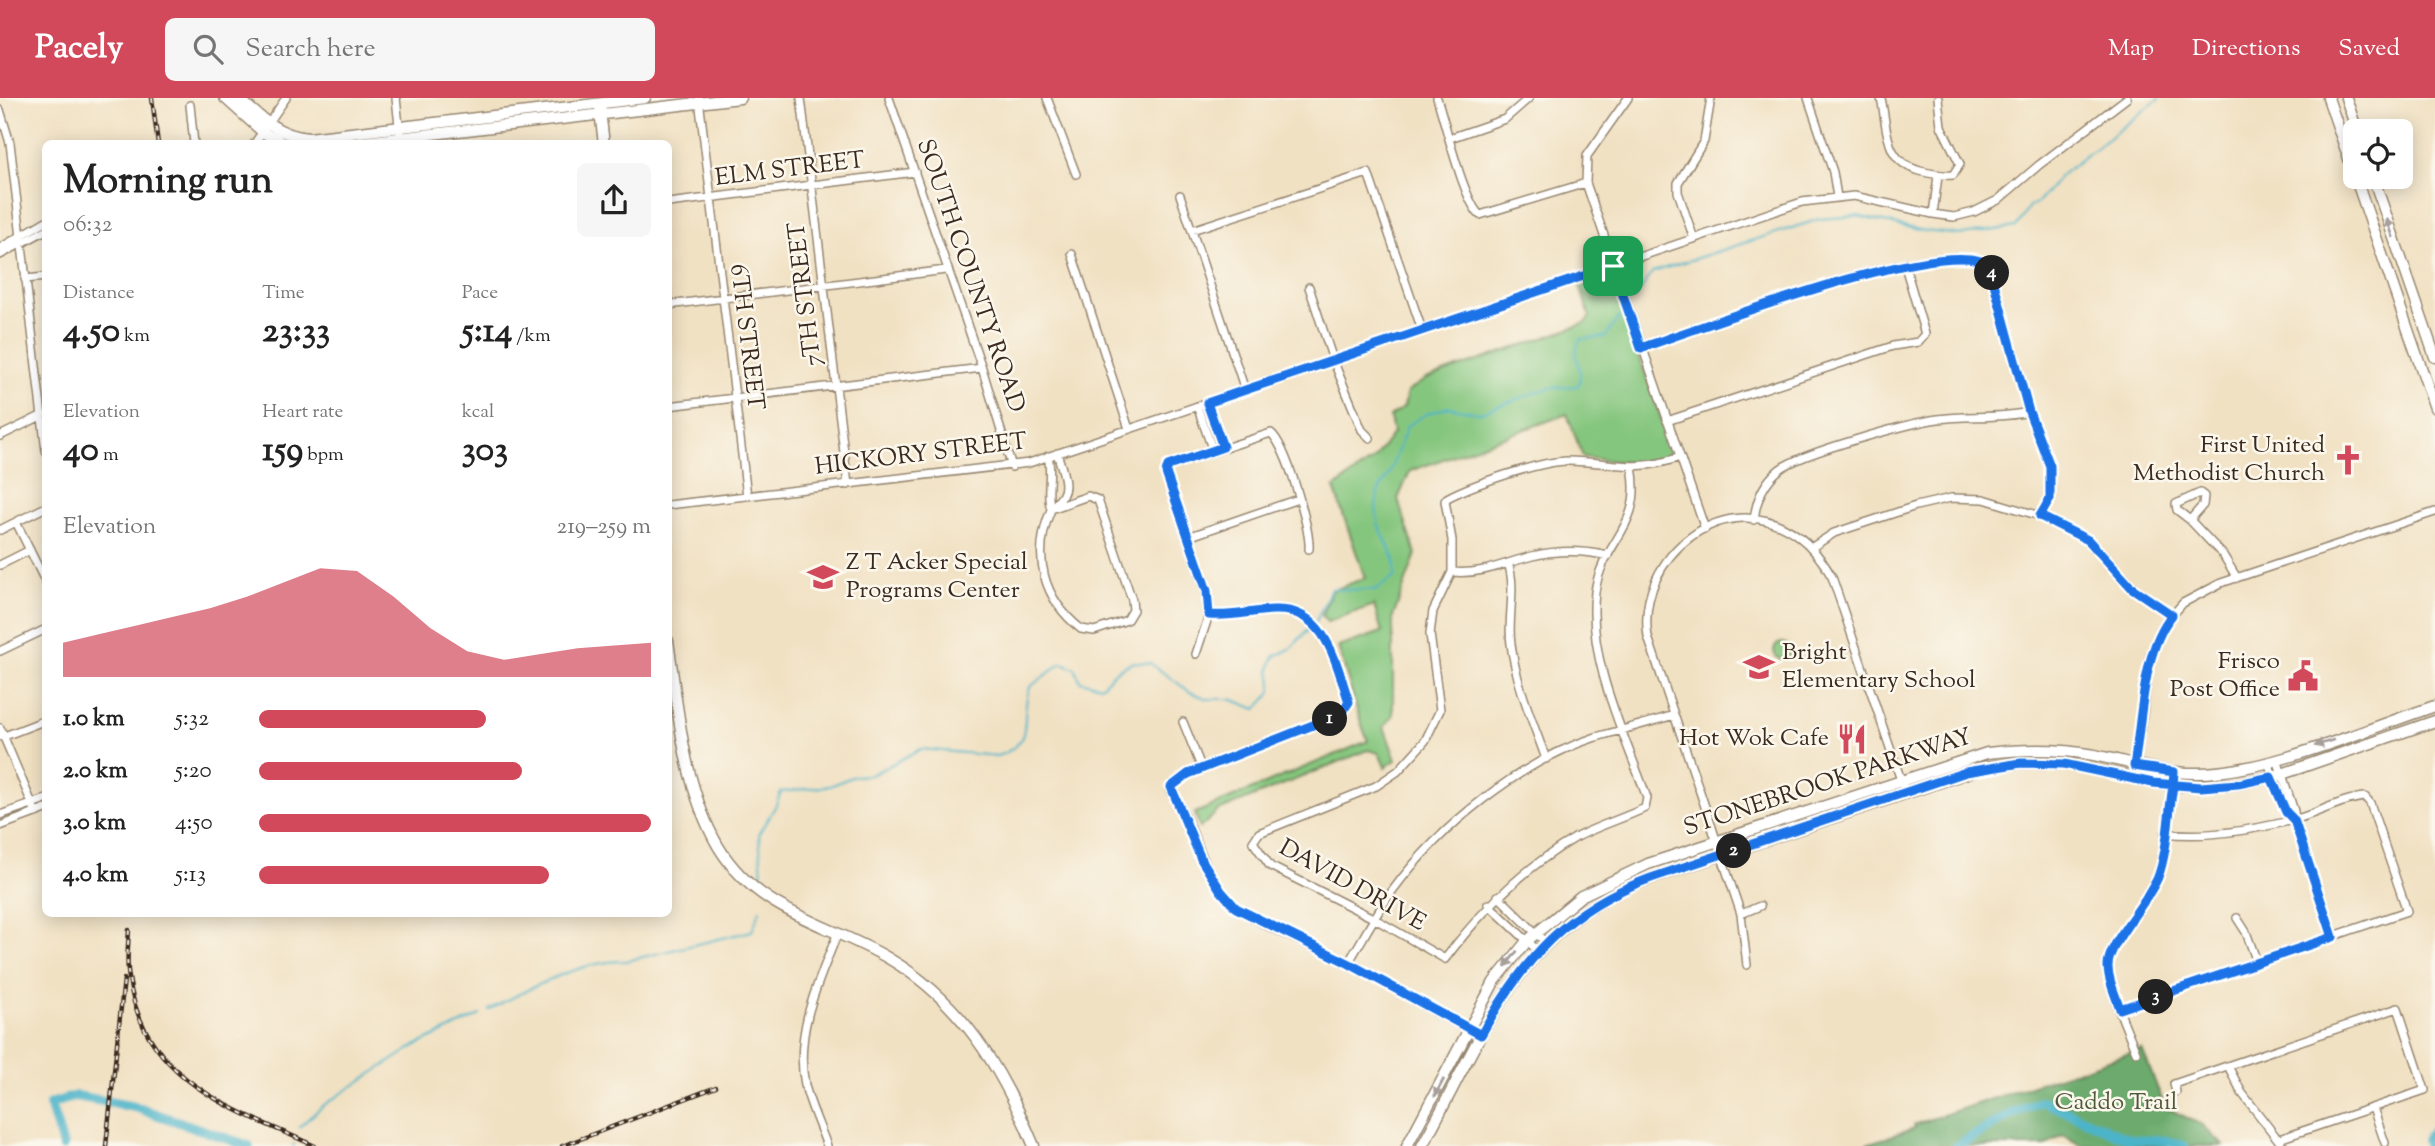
<!DOCTYPE html>
<html lang="en">
<head>
<meta charset="utf-8">
<style>
  :root { --surface:#fff; --page:#f6f6f6; --text:#222; --muted:#767676; --accent:#d1495b }
  body { margin:0; font-family:"Sorts Mill Goudy",serif; background:var(--page); color:var(--text); height:100vh; display:flex; flex-direction:column; font-size:26px; white-space:nowrap }
  * { box-sizing:border-box; margin:0 }
  p { font-size:23px; color:var(--muted) }
  .icon { flex:none; width:38px; height:38px; fill:none; stroke:currentColor; stroke-width:2; stroke-linecap:round; stroke-linejoin:round }
  .map { position:relative; flex:1; overflow:hidden }
  .side { position:absolute; left:42px; top:42px; width:630px; height:777px; display:flex; flex-direction:column; background:var(--surface); border-radius:10px; box-shadow:0 4px 18px #0003 }
  .side>* { flex:none }
  .tools { position:absolute; left:2343px; top:21px; display:grid; gap:14px }
  .tools a { display:grid; place-items:center; width:70px; height:70px; border-radius:10px; background:var(--surface); box-shadow:0 4px 18px #0003; font-size:35px }
  .pin { position:absolute; display:grid; place-items:center; width:60px; height:60px; color:#fff; margin:-30px; border-radius:14px; box-shadow:0 4px 10px #0006 }
  .km { position:absolute; width:35px; height:35px; margin:-18px; border-radius:50%; background:#222; color:#fff; font-size:19px; line-height:35px; text-align:center }
  .round { display:grid; place-items:center; flex:none; width:74px; height:74px; border-radius:10px; background:var(--page) }
  .summary { display:flex; align-items:center; justify-content:space-between; height:119px; padding:0 21px }
  h1 { font-size:38px; font-weight:700; line-height:52px }
  .stats { display:grid; grid-template-columns:repeat(3,1fr); gap:10px; height:119px; padding:7px 21px }
  .stats div { display:grid; align-content:center }
  .stats b { font-size:35px; font-weight:700 }
  .stats small { font-size:19px; font-weight:400 }
  .stats p { font-size:19px }
  .chart { height:196px; padding:14px 21px }
  .chart p { display:flex; justify-content:space-between }
  .chart svg { width:100%; height:126px; margin-top:7px; fill:var(--accent); opacity:.7 }
  ul { padding:0 21px; list-style:none; font-size:23px }
  li { display:grid; grid-template-columns:112px 84px 1fr; align-items:center; height:52px }
  li i { height:18px; border-radius:9px; background:var(--accent) }
  header { display:flex; align-items:center; gap:42px; box-sizing:border-box; height:98px; padding:0 35px; background:var(--accent); color:#fff }
  header strong { font-size:33px }
  nav { display:flex; gap:38px; margin-inline-start:auto; font-size:24px }
  .search { width:490px; height:63px; background:var(--page); display:flex; align-items:center; gap:18px; box-sizing:border-box; padding:0 24px; border-radius:10px; color:var(--muted); font-size:26px }
  .map>svg:first-child { display:block }
  .green { fill:#85c67e; stroke:#60784e; stroke-width:2 }
  .forest { fill:#6cab6d; stroke:#546a46; stroke-width:2 }
  .lines { fill:none; stroke-linecap:round; stroke-linejoin:round }
  .stream { stroke:#4bb4c9; stroke-width:2 }
  .river { stroke:#4bb4c9; stroke-width:10 }
  .minor-casing { stroke:#968670; stroke-width:10 }
  .major-casing { stroke:#968670; stroke-width:13 }
  .minor { stroke:#fff; stroke-width:7 }
  .major { stroke:#fff; stroke-width:10 }
  .rail-casing { stroke:#3b2a1e; stroke-width:4.5 }
  .rail { stroke:#fbf7ec; stroke-width:2; stroke-dasharray:5; stroke-linecap:butt }
  .oneway { fill:#a79f9a }
  .route-casing { stroke:#fff; stroke-width:14 }
  .route { stroke:#1a73e8; stroke-width:9 }
  .labels { text-anchor:middle; dominant-baseline:central; stroke-width:5; stroke-linejoin:round; paint-order:stroke }
  .street-label { font-size:24px; fill:#3b2a1e; stroke:#fbf7ec }
  .poi-label { font-size:24px; fill:#3b2a1e; stroke:#fbf7ec; text-anchor:end }
  .park-label { font-size:24px; fill:#51593b; stroke:#fbf7ec }
</style>
</head>
<body>
<header>
<strong>Pacely</strong>
<div class="search"><svg class="icon" aria-label="search" viewBox="0 0 24 24"><circle cx="10" cy="10" r="6"/><path d="M15 15l6 6"/></svg>Search here</div>
<nav><a>Map</a><a>Directions</a><a>Saved</a></nav>
</header>
<div class="map">
<svg width="2435" height="1048" viewBox="0 0 2435 1048">
  <rect width="100%" height="100%" fill="#fbf7ec"/>
  <filter id="ink" filterUnits="userSpaceOnUse"><feTurbulence type="fractalNoise" baseFrequency=".0143" numOctaves="2"/><feDisplacementMap in="SourceGraphic" scale="14" xChannelSelector="R" yChannelSelector="G"/><feConvolveMatrix kernelMatrix="1 2 1 2 8 2 1 2 1" color-interpolation-filters="sRGB"/></filter>
  <filter id="wash" filterUnits="userSpaceOnUse"><feTurbulence type="fractalNoise" baseFrequency=".00686" numOctaves="4" result="noise"/><feDisplacementMap in="SourceGraphic" scale="28" xChannelSelector="R" yChannelSelector="G"/><feGaussianBlur stdDeviation="1.57" result="paint"/><feColorMatrix in="noise" values="0 0 0 0 0 0 0 0 0 0 0 0 0 0 0 0 0 1.4 0 .05"/><feComposite in="paint" operator="in"/></filter>
  <g filter="url(#wash)">
    <rect width="100%" height="100%" fill="#f1e1c3"/>
    <path class="green" d="M 1607,177 L 1611,179 L 1662,323 L 1671,358 C 1642,369 1613,363 1583,359 L 1567,316 L 1410,373 L 1398,401 L 1416,456 L 1393,519 L 1393,618 L 1384,629 L 1396,662 L 1385,669 L 1379,655 L 1368,652 L 1218,713 L 1200,730 L 1195,715 L 1368,643 C 1355,613 1349,581 1338,549 L 1382,534 L 1374,507 L 1327,524 L 1322,517 L 1331,493 L 1365,480 L 1334,390 L 1374,361 L 1393,335 L 1390,319 L 1404,309 L 1407,294 L 1426,281 L 1586,225 L 1590,219 L 1580,187 Z
      M1774 553a8 8 0 1 1 16 0a8 8 0 1 1-16 0Z"/>
    <path class="forest" d="M 2142,951 L 2165,1009 L 2202,1027 L 2224,1048 L 2082,1048 L 2063,1037 L 2046,1048 L 1861,1048 L 1914,1030 L 1913,1027 Z"/>
    <g class="lines">
      <path class="stream" d="M 1634,202 L 1653,174 L 1820,121 L 1857,118 L 1924,133 L 1962,137 L 2016,129 L 2029,109 L 2038,104 L 2061,77 L 2160,0
        M 1316,523 L 1331,491 L 1375,492 L 1395,479 L 1395,462 L 1378,426 L 1376,409 L 1378,394 L 1390,374 L 1407,328 L 1426,316 L 1449,309 L 1478,315 L 1549,290 L 1578,288 C 1586,272 1568,255 1581,241 L 1605,239 L 1621,217
        M 762,778 L 759,735 L 775,709 L 781,694 L 830,688 L 854,678 L 871,677 L 921,651 L 997,658 C 1038,645 1018,619 1030,589 L 1062,565 L 1075,570 L 1080,583 L 1101,588 L 1117,572 L 1133,564 L 1150,565 L 1190,594 L 1208,601 L 1231,601 L 1256,611 C 1288,585 1260,581 1275,558 L 1290,551 L 1313,527
        M 489,912 C 528,891 581,862 626,863 L 752,833 L 760,812
        M 299,1029 L 324,1007 L 413,949 L 480,917
        M 293,1048 L 294,1046"/>
      <path class="river" d="M 63,1048 L 50,1006 L 76,998 L 135,1009 L 249,1048
        M 1957,1048 L 2013,1015 L 2042,1003 L 2129,1041 L 2167,1043 L 2184,1048
        M 2428,1048 L 2426,1042 L 2435,1030"/>
    </g>
  </g>
  <g filter="url(#ink)">
    <g class="lines">
      <g class="minor-casing">
        <path id="minor" d="M 396,0 L 401,46
          M 801,0 L 848,387
          M 889,0 L 982,270 L 1012,369
          M 1047,0 L 1076,76
          M 1437,0 C 1445,24 1464,104 1480,117 L 1586,85
          M 1628,0 L 1587,58 L 1586,85 L 1705,431
          M 1808,0 L 1833,74 L 1837,99
          M 1881,0 C 1888,31 1883,63 1920,73 C 1932,76 1941,78 1953,77 L 1960,66 L 1941,28 L 1938,0
          M 699,1 L 747,398
          M 190,7 L 194,46
          M 0,12 L 10,45 L 46,353
          M 1450,40 L 1505,21 L 1529,0
          M 254,46 L 286,0
          M 1180,97 L 1245,292
          M 668,105 L 915,74
          M 1933,116 L 1938,78
          M 1192,132 L 1368,75 L 1422,232
          M 1694,141 L 1678,94 L 1678,85 L 1704,43 L 1711,0
          M 0,150 L 46,123
          M 1072,156 L 1129,331
          M 0,157 L 46,132
          M 25,181 L 46,179
          M 1309,189 L 1333,262 L 1362,332 L 1370,340
          M 668,207 L 946,172
          M 1641,250 C 1706,228 1926,141 1984,163 L 1992,176 L 2029,314 L 2051,372 L 2050,401 L 2040,418
          M 1207,305 L 1223,350
          M 668,308 L 982,270
          M 1197,308 L 1213,353
          M 1667,323 L 1893,248 L 1918,244 L 1925,236 L 1905,168
          M 0,338 L 43,317
          M 1048,358 C 1053,377 1045,394 1051,411
          M 1632,369 C 1644,431 1602,442 1595,494 C 1587,563 1625,637 1647,700 L 1645,710 C 1622,721 1597,728 1575,740 C 1522,771 1481,813 1445,861 L 1375,821 L 1270,768 L 1253,744 L 1259,735 L 1376,688 L 1398,673 L 1425,643 L 1440,612 L 1430,536 L 1433,513 L 1452,474 L 1452,442 L 1445,403 L 1447,400 C 1471,387 1541,363 1567,363 C 1612,363 1633,376 1680,359
          M 2200,395 L 2204,398 L 2203,407 L 2190,422 L 2177,412 L 2176,406 Z
          M 668,407 L 1029,365 L 1802,104 L 1854,98 L 1933,116 L 1954,119 L 1974,114 L 1998,102 L 2039,67 L 2127,0
          M 1051,411 L 1088,398 L 1098,402 L 1132,502 L 1133,512 L 1127,522 L 1094,533 L 1081,531 C 1043,501 1032,459 1050,414 C 1054,404 1065,401 1065,387 C 1065,377 1060,365 1057,355
          M 1754,422 C 1756,402 1764,384 1780,371 C 1801,355 1910,325 1938,321 C 1969,317 1998,321 2029,314
          M 2190,422 L 2223,457 L 2237,480
          M 16,424 L 46,485
          M 0,432 L 46,409
          M 1188,439 L 1298,401
          M 1811,450 L 1834,435 L 1916,408 L 1951,400 L 1984,401 L 2040,418 L 2088,442 L 2132,490 L 2172,517
          M 1508,465 C 1517,490 1507,520 1511,546 C 1516,586 1533,624 1546,661
          M 0,467 L 30,452
          M 1452,474 C 1482,477 1504,465 1532,458 C 1558,452 1582,452 1608,458
          M 1209,517 C 1231,519 1252,513 1274,512 C 1326,509 1336,566 1349,604 L 1341,616 L 1188,676 L 1173,686 L 1171,694 C 1196,728 1199,768 1228,802 C 1246,822 1318,850 1345,864 C 1392,887 1434,916 1481,937
          M 0,553 L 46,531
          M 1196,556 L 1209,517 L 1209,503 L 1166,375 L 1169,368 L 1271,335 C 1286,347 1311,431 1309,451
          M 1183,624 L 1202,671
          M 0,630 L 36,715
          M 2,639 L 46,622
          M 2277,661 L 2294,713 L 2294,722 L 2333,839
          M 2268,664 L 2286,714 L 2294,722
          M 2131,681 L 2143,616 L 2150,558 L 2163,528 L 2183,505 L 2221,485 L 2435,414
          M 0,717 L 46,701
          M 0,728 L 46,711
          M 1498,798 L 1545,844
          M 1488,806 L 1537,852
          M 1741,816 L 1760,808
          M 2237,820 L 2246,834 L 2257,864
          M 1348,865 C 1363,841 1376,815 1393,792 C 1440,728 1521,663 1596,639 C 1622,632 1648,625 1674,617
          M 1747,867 L 1741,816 L 1648,539 C 1635,458 1727,385 1798,438 C 1813,449 1823,463 1832,479 L 1905,694
          M 2120,911 L 2407,813 L 2370,705 L 2365,699 C 2341,701 2317,716 2293,722 C 2253,732 2206,740 2165,735
          M 2136,954 C 2127,931 2105,885 2108,862 C 2112,839 2142,813 2153,790 C 2166,762 2171,706 2174,674
          M 2228,968 L 2242,995 L 2283,1048
          M 2176,994 L 2174,986 L 2398,910 L 2425,992 L 2279,1041
          M 2373,1010 L 2385,1045
          M 827,1048 C 820,1028 810,1008 805,987 C 794,935 818,884 837,837"/>
      </g>
      <g class="major-casing">
        <path id="major" d="M 225,0 L 264,35 L 285,46
          M 239,0 C 260,20 279,38 309,40 L 645,0
          M 2328,0 L 2435,310
          M 2346,0 L 2357,33
          M 600,13 L 604,46
          M 347,46 L 740,0
          M 2373,79 L 2435,259
          M 668,543 C 678,611 683,687 718,748 C 758,815 826,824 888,860 C 962,903 1002,971 1034,1048
          M 1407,1048 L 1494,884 L 1527,843 L 1581,798 L 1648,766 L 1987,655 C 2022,651 2058,650 2094,657 C 2129,664 2162,676 2199,675 C 2270,674 2366,631 2435,608
          M 1422,1048 C 1480,944 1513,843 1628,788 L 1985,669 L 2021,665 L 2064,665 L 2173,688 L 2238,686 L 2282,676 L 2435,623"/>
      </g>
      <use href="#minor" class="minor"/>
      <use href="#major" class="major"/>
      <g class="rail-casing">
        <path id="rail" d="M 152,0 L 158,46
          M 129,832 C 128,848 126,865 129,880 C 143,983 234,1011 315,1048
          M 106,1048 L 124,881
          M 562,1048 L 716,989"/>
      </g>
      <use href="#rail" class="rail"/>
    </g>
    <defs><path id="oneway-solid" d="M-6-.8H1V-3.2L6.5 0L1 3.2V.8H-6Z" transform="scale(1.75)"/></defs>
    <g class="oneway">
      <use href="#oneway-solid" transform="translate(2390 130) rotate(-109)"/>
      <use href="#oneway-solid" transform="translate(2324 645) rotate(162)"/>
      <use href="#oneway-solid" transform="translate(1511 861) rotate(128)"/>
      <use href="#oneway-solid" transform="translate(1439 990) rotate(118)"/>
    </g>
  </g>
  <g class="lines" filter="url(#ink)">
    <g class="route-casing">
      <path id="route" d="M 1613,168 L 1207,305 L 1223,349 L 1168,368 L 1166,375 L 1207,493 L 1209,517 C 1231,519 1252,513 1274,512 C 1326,509 1336,566 1349,604 L 1341,616 L 1188,676 L 1171,689 L 1201,761 L 1221,793 L 1236,810 L 1348,865 L 1481,937 C 1523,861 1568,810 1651,780 L 1966,674 L 2021,665 L 2064,666 L 2153,685 L 2201,689 L 2238,686 L 2271,679 L 2286,714 L 2294,722 L 2333,839 L 2120,911 C 2116,898 2108,883 2108,869 C 2107,846 2147,806 2158,779 C 2168,752 2168,717 2173,688 L 2174,674 L 2134,668 C 2142,622 2142,553 2172,517 L 2132,490 L 2088,442 L 2040,418 L 2050,401 L 2050,368 L 2029,314 L 1989,167 C 1948,134 1695,232 1641,250 L 1613,168"/>
    </g>
    <use href="#route" class="route"/>
  </g>
  <defs>
    <g id="church-bare" transform="scale(2.415)"><path d="M-1.2-6h2.4v3.5h3.3v2.4h-3.3V6h-2.4V-.1h-3.3v-2.4h3.3Z" fill="#d1495b" stroke="#fbf7ec" stroke-width="2.5" paint-order="stroke"/></g>
    <g id="school-bare" transform="scale(2.415)"><path d="M0-5L7-2L0 1L-7-2ZM-4 1L0 2.5L4 1V4Q0 6-4 4Z" fill="#d1495b" stroke="#fbf7ec" stroke-width="2.5" paint-order="stroke"/></g>
    <g id="civic-bare" transform="scale(2.415)"><path d="M-.6-6.5H3V-4.5H.6V-3L4-1V1h2V6H-6V1h2V-1L-.6-3ZM-1.2 2.5V6h2.4V2.5Z" fill="#d1495b" stroke="#fbf7ec" stroke-width="2.5" paint-order="stroke"/></g>
    <g id="restaurant-bare" transform="scale(2.415)"><path d="M-5-6h1v4h1v-4h1v4h1v-4h1v5L-1.5 .5V6h-2V.5L-5-1ZM5-6V6H3V1.5H1.5Q1.5-4 5-6Z" fill="#d1495b" stroke="#fbf7ec" stroke-width="2.5" paint-order="stroke"/></g>
  </defs>
  <g fill-rule="evenodd">
    <use href="#church-bare" x="2348" y="362"/>
    <use href="#school-bare" x="823" y="479"/>
    <use href="#school-bare" x="1759" y="569"/>
    <use href="#civic-bare" x="2303" y="578"/>
    <use href="#restaurant-bare" x="1852" y="641"/>
  </g>
  <g class="labels">
    <g class="street-label">
      <text transform="translate(790 72) rotate(-7)">ELM STREET</text>
      <text transform="translate(970 178) rotate(71)">SOUTH COUNTY ROAD</text>
      <text transform="translate(806 196) rotate(-97)">7TH STREET</text>
      <text transform="translate(746 239) rotate(83)">6TH STREET</text>
      <text transform="translate(921 357) rotate(-7)">HICKORY STREET</text>
      <text transform="translate(1828 685) rotate(-18)">STONEBROOK PARKWAY</text>
      <text transform="translate(1352 788) rotate(29)">DAVID DRIVE</text>
    </g>
    <g class="poi-label">
      <text x="2325" y="348">First United<tspan x="2325" dy="28">Methodist Church</tspan></text>
      <text x="846" y="465" text-anchor="start">Z T Acker Special<tspan x="846" dy="28">Programs Center</tspan></text>
      <text x="1782" y="555" text-anchor="start">Bright<tspan x="1782" dy="28">Elementary School</tspan></text>
      <text x="2280" y="564">Frisco<tspan x="2280" dy="28">Post Office</tspan></text>
      <text x="1829" y="641">Hot Wok Cafe</text>
    </g>
    <g class="park-label">
      <text x="2116" y="1005">Caddo Trail</text>
    </g>
  </g>
</svg>
<div class="tools">
<a><svg class="icon" aria-label="locate" viewBox="0 0 24 24"><circle cx="12" cy="12" r="6"/><path d="M12 2v4M12 18v4M2 12h4M18 12h4"/></svg></a>
</div>
<div class="pin" style="left:1613px;top:168px;background:#1e9e55"><svg class="icon" aria-label="arrive" viewBox="0 0 24 24"><path d="M6 21V4h12l-3 4 3 4H6"/></svg></div>
<b class="km" style="left:1330px;top:621px">1</b>
<b class="km" style="left:1734px;top:753px">2</b>
<b class="km" style="left:2156px;top:899px">3</b>
<b class="km" style="left:1992px;top:175px">4</b>
<section class="side">
<div class="summary"><div><h1>Morning run</h1><p>06:32</p></div><a class="round"><svg class="icon" aria-label="share" viewBox="0 0 24 24"><path d="M12 15V3M7 8l5-5 5 5M5 13v7h14v-7"/></svg></a></div>
<div class="stats">
<div><p>Distance</p><b>4.50<small> km</small></b></div>
<div><p>Time</p><b>23:33</b></div>
<div><p>Pace</p><b>5:14<small> /km</small></b></div>
</div>
<div class="stats">
<div><p>Elevation</p><b>40<small> m</small></b></div>
<div><p>Heart rate</p><b>159<small> bpm</small></b></div>
<div><p>kcal</p><b>303</b></div>
</div>
<div class="chart"><p><span>Elevation</span>219–259 m</p>
<svg viewBox="0 0 160 44" preserveAspectRatio="none"><path d="M0 44V32L10 29L20 26L30 23L40 20L50 16L60 11L70 6L80 7L90 16L100 27L110 35L120 38L130 36L140 34L150 33L160 32V44z"/></svg>
</div>
<ul>
<li><b>1.0 km</b>5:32<i style="width:58%"></i></li>
<li><b>2.0 km</b>5:20<i style="width:67%"></i></li>
<li><b>3.0 km</b>4:50<i style="width:100%"></i></li>
<li><b>4.0 km</b>5:13<i style="width:74%"></i></li>
</ul>
</section>
</div>
</body>
</html>
